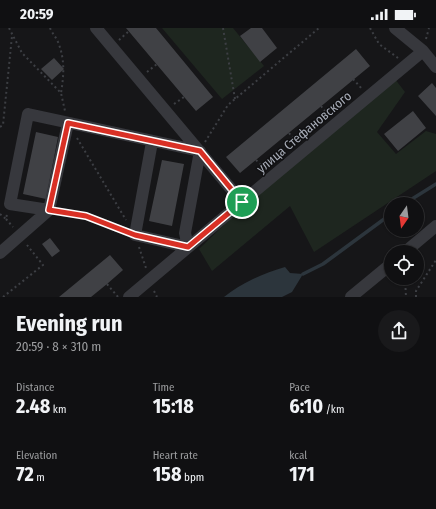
<!DOCTYPE html>
<html lang="en">
<head>
<meta charset="utf-8">
<style>
  :root { --surface:#101012; --page:#19191b; --text:#f1f3f6; --muted:#9c9d9f; --line:#303032 }
  body { margin:0; font-family:"Fira Sans Condensed",sans-serif; background:var(--page); color:var(--text); height:100vh; display:flex; flex-direction:column; font-size:15px; white-space:nowrap }
  * { box-sizing:border-box; margin:0 }
  p { font-size:13px; color:var(--muted) }
  .icon { flex:none; width:22px; height:22px; fill:none; stroke:currentColor; stroke-width:2; stroke-linecap:round; stroke-linejoin:round }
  .map { position:relative; height:269px; overflow:hidden }
  .details { display:flex; flex-direction:column; background:var(--surface); flex:1 }
  .details>* { flex:none }
  .needle { width:26px; rotate:194deg }
  .controls { position:absolute; left:384px; top:169px; display:grid; gap:8px }
  .controls a { display:grid; place-items:center; width:40px; height:40px; border-radius:50%; background:var(--surface); box-shadow:0 1px 3px #0004,0 0 0 1px var(--line); font-size:20px }
  .pin { position:absolute; display:grid; place-items:center; width:34px; height:34px; color:#fff; margin:-17px; border:2px solid #fff; border-radius:50%; box-shadow:0 1px 4px #0007 }
  .round { display:grid; place-items:center; flex:none; width:42px; height:42px; border-radius:21px; background:var(--page) }
  .headline { display:flex; align-items:center; justify-content:space-between; height:68px; padding:0 16px }
  h1 { font-size:22px; font-weight:700; line-height:30px }
  .figures { display:grid; grid-template-columns:repeat(3,1fr); gap:6px; height:68px; padding:4px 16px }
  .figures div { display:grid; align-content:center }
  .figures b { font-size:20px; font-weight:700 }
  .figures small { font-size:11px; font-weight:400 }
  .figures p { font-size:11px }
  .status { display:flex; justify-content:space-between; align-items:center; height:28px; padding:0 20px; background:var(--surface); direction:ltr }
  .status svg { height:11px; fill:currentColor }
  .map>svg:first-child { display:block }
  .green { fill:#1e261f }
  .water { fill:#2c353c }
  .lines { fill:none; stroke-linecap:round; stroke-linejoin:round }
  .stream { stroke:#2c353c; stroke-width:3.5 }
  .building { fill:#404145 }
  .path { stroke:#3d3f44; stroke-width:2; stroke-dasharray:2 3; stroke-linecap:butt }
  .minor { stroke:#37383d; stroke-width:12 }
  .route-casing { stroke:#fff; stroke-width:8 }
  .route { stroke:#d93025; stroke-width:5 }
  .labels { text-anchor:middle; dominant-baseline:central; stroke-width:3; stroke-linejoin:round; paint-order:stroke }
  .street-label { font-size:13px; fill:#a8adb8; stroke:#111113 }
</style>
</head>
<body>
<div class="status"><b>20:59</b><svg viewBox="0 0 49 12"><path d="M0 12V9h3v3zM5 12V6h3v6zM10 12V3h3v9zM15 12V0h3v12zM26 1h20v11H26zM47 4h2v5h-2z"/></svg></div>
<div class="map">
<svg width="436" height="269" viewBox="0 0 436 269">
  <rect width="100%" height="100%" fill="#161618"/>
  <path class="green" d="M 162,0 L 233,0 L 264,38 L 222,71 Z
    M 395,51 L 405,64 L 377,104 L 396,126 L 426,103 L 436,106 L 436,143 L 314,224 L 290,178 L 212,243 L 199,221 L 252,170 Z"/>
  <path class="water" d="M 285,239 L 290,245 L 303,246 L 292,264 L 282,269 L 224,269 C 241,255 264,245 285,239 Z"/>
  <g class="lines">
    <path class="stream" d="M 404,176 L 436,156
      M 303,246 L 323,236 L 391,186"/>
  </g>
  <path class="building" d="M 126,0 L 156,0 L 213,69 L 196,83 Z
    M 251,0 L 262,0 L 277,20 L 260,34 L 240,8 Z
    M 356,21 L 370,38 L 240,145 L 226,129 Z
    M 54,30 L 64,41 L 52,52 L 41,41 Z
    M 432,55 L 436,60 L 436,88 L 418,68 Z
    M 413,83 L 426,100 L 398,123 L 384,106 Z
    M 36,104 L 58,109 L 46,171 L 23,166 Z
    M 162,132 L 184,136 L 172,198 L 149,193 Z
    M 50,210 L 60,223 L 52,229 L 42,216 Z
    M 110,227 L 123,242 L 107,256 L 91,269 L 59,269 Z"/>
  <g class="lines">
    <path class="path" d="M 9,0 L 22,25 L 61,65 L 65,83
      M 50,0 C 52,5 56,9 58,14 C 65,31 64,47 61,65
      M 223,0 L 235,71
      M 370,0 L 379,16 L 398,30
      M 426,11 L 429,0
      M 119,12 L 129,3
      M 147,44 L 157,36
      M 353,51 L 362,61
      M 174,76 L 184,69
      M 321,78 L 329,88
      M 0,99 L 3,97 L 12,8
      M 289,105 L 297,115
      M 77,110 L 126,192
      M 205,114 L 228,77 L 319,0
      M 256,132 L 265,141
      M 60,184 L 86,188 L 124,203
      M 0,186 L 6,191 L 7,186
      M 6,191 L 13,199
      M 139,219 L 146,240
      M 405,250 L 406,269
      M 107,256 L 118,269
      M 154,263 L 157,269
      M 3,269 L 43,237 L 27,217
      M 416,269 L 416,263 L 436,232"/>
    <path class="minor" d="M 96,0 L 242,174
      M 395,0 L 423,23 L 436,39
      M 49,182 L 10,176 L 28,86 L 200,123 L 185,205 L 188,219 L 135,207 L 152,114
      M 405,224 L 436,198
      M 0,225 L 49,182 L 68,95
      M 129,269 L 242,174 L 423,23
      M 351,269 L 391,236"/>
  </g>
  <g class="lines">
    <g class="route-casing">
      <path id="route" d="M 68,95 L 200,123 L 242,174 L 188,219 L 135,207 L 86,188 L 49,182 Z"/>
    </g>
    <use href="#route" class="route"/>
  </g>
  <g class="labels">
    <g class="street-label">
      <text transform="translate(304 104) rotate(-40)">улица Стефановского</text>
    </g>
  </g>
</svg>
<div class="controls">
<a><svg class="needle" viewBox="-14 -14 28 28"><path d="M0-13l5 13h-10z" fill="#e53935"/><path d="M0 13l5-13h-10z" fill="#9c9d9f"/></svg></a>
<a><svg class="icon" aria-label="locate" viewBox="0 0 24 24"><circle cx="12" cy="12" r="6"/><path d="M12 2v4M12 18v4M2 12h4M18 12h4"/></svg></a>
</div>
<div class="pin" style="left:242px;top:174px;background:#1e9e55"><svg class="icon" aria-label="arrive" viewBox="0 0 24 24"><path d="M6 21V4h12l-3 4 3 4H6"/></svg></div>
</div>
<section class="details">
<div class="headline"><div><h1>Evening run</h1><p>20:59 · 8 × 310 m</p></div><a class="round"><svg class="icon" aria-label="share" viewBox="0 0 24 24"><path d="M12 15V3M7 8l5-5 5 5M5 13v7h14v-7"/></svg></a></div>
<div class="figures">
<div><p>Distance</p><b>2.48<small> km</small></b></div>
<div><p>Time</p><b>15:18</b></div>
<div><p>Pace</p><b>6:10<small> /km</small></b></div>
</div>
<div class="figures">
<div><p>Elevation</p><b>72<small> m</small></b></div>
<div><p>Heart rate</p><b>158<small> bpm</small></b></div>
<div><p>kcal</p><b>171</b></div>
</div>
</section>
</body>
</html>
